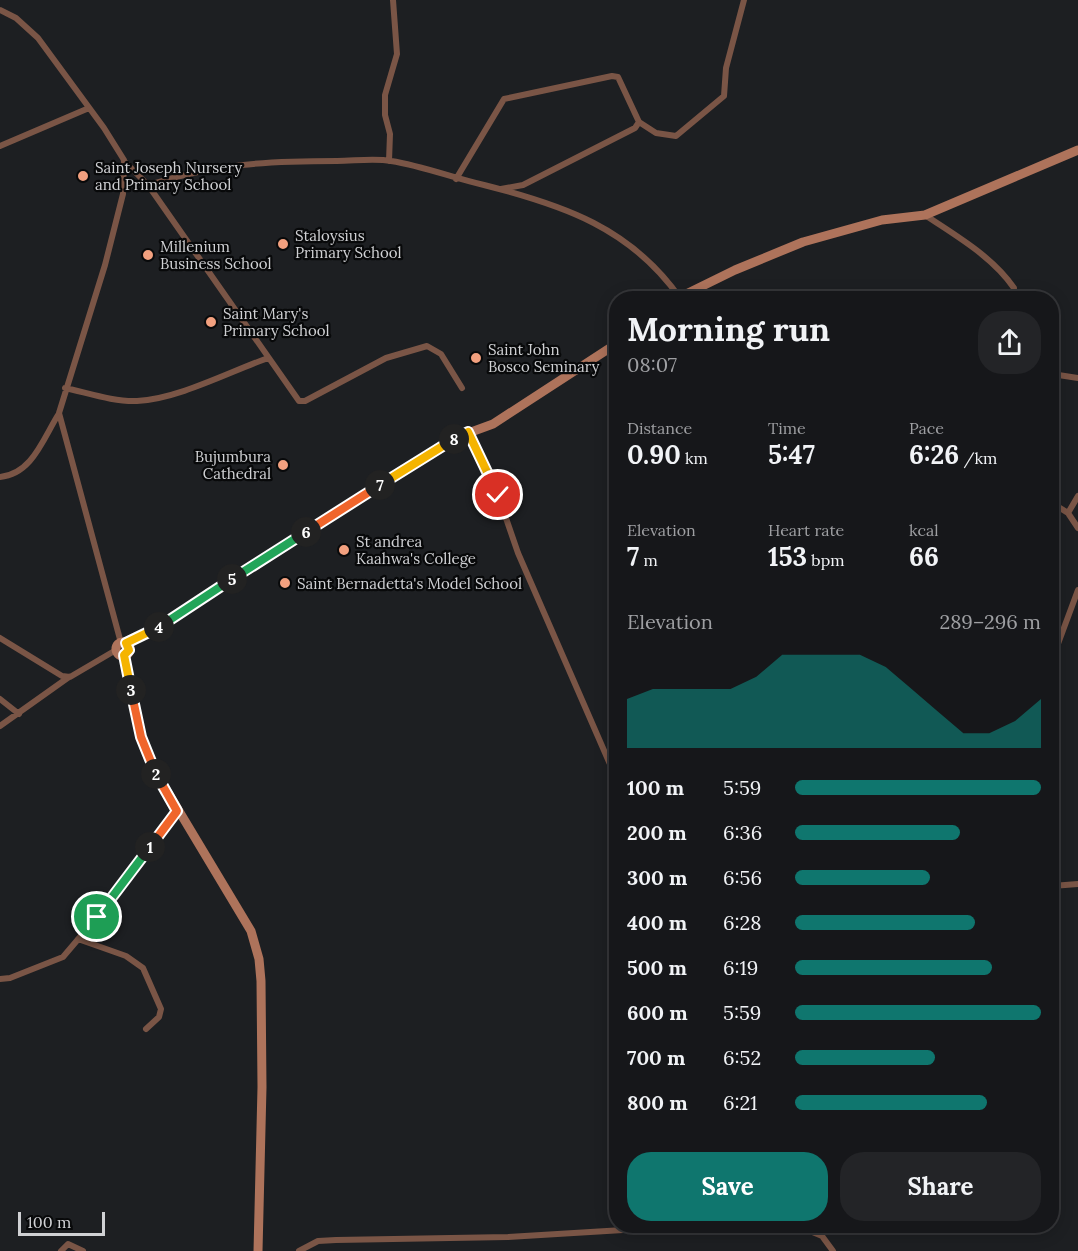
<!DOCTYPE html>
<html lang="en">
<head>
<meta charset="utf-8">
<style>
  :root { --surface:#16171a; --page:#232427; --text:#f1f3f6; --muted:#9e9fa2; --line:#353639; --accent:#0f766e }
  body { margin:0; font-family:Lora,serif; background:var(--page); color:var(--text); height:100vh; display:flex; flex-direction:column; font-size:22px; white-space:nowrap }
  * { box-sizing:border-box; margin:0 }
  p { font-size:20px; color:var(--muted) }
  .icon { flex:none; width:33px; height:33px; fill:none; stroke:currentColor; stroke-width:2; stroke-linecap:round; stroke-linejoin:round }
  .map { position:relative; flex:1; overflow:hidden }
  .sheet { position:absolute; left:609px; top:291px; width:450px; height:942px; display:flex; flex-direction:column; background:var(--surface); border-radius:24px; box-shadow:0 3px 15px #0003,0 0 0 2px var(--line) }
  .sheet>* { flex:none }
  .scale { position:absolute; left:18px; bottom:15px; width:87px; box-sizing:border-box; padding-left:6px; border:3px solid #d0d1d4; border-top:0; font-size:16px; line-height:21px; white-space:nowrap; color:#d0d1d4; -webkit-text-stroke:4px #08090a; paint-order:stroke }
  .pin { position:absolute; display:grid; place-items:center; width:51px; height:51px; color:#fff; margin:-26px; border:3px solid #fff; border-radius:50%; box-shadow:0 2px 6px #0007 }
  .km { position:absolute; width:30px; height:30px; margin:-15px; border-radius:50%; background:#222; color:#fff; font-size:16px; line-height:30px; text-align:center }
  .round { display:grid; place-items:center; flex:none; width:63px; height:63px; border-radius:24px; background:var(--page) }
  .headline { display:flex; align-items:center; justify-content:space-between; height:102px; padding:0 18px }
  h1 { font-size:33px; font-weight:700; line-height:45px }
  .stats { display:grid; grid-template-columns:repeat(3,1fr); gap:9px; height:102px; padding:6px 18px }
  .stats div { display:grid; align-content:center }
  .stats b { font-size:26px; font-weight:700 }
  .stats small { font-size:16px; font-weight:400 }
  .stats p { font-size:16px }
  .chart { height:168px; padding:12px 18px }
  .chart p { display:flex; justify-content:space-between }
  .chart svg { width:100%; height:108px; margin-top:6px; fill:var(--accent); opacity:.7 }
  .action { display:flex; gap:12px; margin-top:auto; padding:12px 18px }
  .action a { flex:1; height:69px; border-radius:24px; background:var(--accent); color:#fff; font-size:24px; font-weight:700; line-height:69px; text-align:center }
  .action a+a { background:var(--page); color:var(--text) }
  ul { padding:0 18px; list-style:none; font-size:20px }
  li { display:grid; grid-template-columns:96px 72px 1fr; align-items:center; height:45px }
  li i { height:15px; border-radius:8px; background:var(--accent) }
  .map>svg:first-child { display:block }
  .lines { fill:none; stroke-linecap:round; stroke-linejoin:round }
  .street { stroke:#7a5546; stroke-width:6 }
  .secondary { stroke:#ae735b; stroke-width:9 }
  .split-1-casing { stroke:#fff; stroke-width:12 }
  .split-2-casing { stroke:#fff; stroke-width:12 }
  .split-3-casing { stroke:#fff; stroke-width:12 }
  .split-4-casing { stroke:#fff; stroke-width:12 }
  .split-5-casing { stroke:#fff; stroke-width:12 }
  .split-6-casing { stroke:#fff; stroke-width:12 }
  .split-7-casing { stroke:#fff; stroke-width:12 }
  .split-8-casing { stroke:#fff; stroke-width:12 }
  .split-9-casing { stroke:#fff; stroke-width:12 }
  .split-1 { stroke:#22a559; stroke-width:8 }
  .split-2 { stroke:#f0652b; stroke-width:8 }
  .split-3 { stroke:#f0652b; stroke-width:8 }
  .split-4 { stroke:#f5b400; stroke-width:8 }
  .split-5 { stroke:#22a559; stroke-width:8 }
  .split-6 { stroke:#22a559; stroke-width:8 }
  .split-7 { stroke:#f0652b; stroke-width:8 }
  .split-8 { stroke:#f5b400; stroke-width:8 }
  .split-9 { stroke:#f5b400; stroke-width:8 }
  .poi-dot { fill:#f2a07f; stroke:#08090a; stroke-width:2 }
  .labels { text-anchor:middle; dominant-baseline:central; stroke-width:4.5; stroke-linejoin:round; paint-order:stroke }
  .poi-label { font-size:15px; fill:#d0d1d4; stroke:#08090a; text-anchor:start }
</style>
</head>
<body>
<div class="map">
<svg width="1078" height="1251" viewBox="0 0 1078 1251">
  <rect width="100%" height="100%" fill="#1d1f22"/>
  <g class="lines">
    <path class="street" d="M 0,10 L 16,18 L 38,38 L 104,128 L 124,160 L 123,194 L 105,265 L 59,413 L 121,643
      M 639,122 L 656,133 L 676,136 L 724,96 L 726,68 L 744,0
      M 0,146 L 89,108
      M 124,161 L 148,185 L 299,401 L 305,401 L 386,358 L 427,346 L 441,354 L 462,388
      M 389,161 L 390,134 L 385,115 L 385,95 L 397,54 L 393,0
      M 456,179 L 504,99 L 612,76 L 618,77 L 639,122 L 635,128 L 523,185 L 501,189
      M 148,185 C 216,164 265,161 337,161 C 354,161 374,158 391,161 C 423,166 453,178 484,185 C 563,205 631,228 680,298
      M 925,215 C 956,236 992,256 1014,288 L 1013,298
      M 1052,374 L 1078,378
      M 65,388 C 88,393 114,402 137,401 C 178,399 229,372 268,358
      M 468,432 L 498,495 L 518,553 L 616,778
      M 0,477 C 32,474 43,439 58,415
      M 1052,503 L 1068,513 L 1078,528
      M 1068,513 L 1078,496
      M 0,638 L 62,676 L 70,677 L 116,650
      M 1052,660 L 1078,590
      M 0,699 L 19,714
      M 0,726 L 69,677
      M 1052,886 L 1078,884
      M 78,939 L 126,956 L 143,968 L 161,1009 L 159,1017 L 146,1029
      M 0,979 L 10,978 L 63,957 L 97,917 L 177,811
      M 798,1226 L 822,1236 L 833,1251
      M 61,1251 L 68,1244 L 83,1251
      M 299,1251 L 318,1241 L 336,1240 L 508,1237 L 689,1226"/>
    <path class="secondary" d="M 678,298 L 735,270 L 803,242 L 882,220 L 925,215 L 1078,150
      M116 649a7 7 0 1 1 14 0a7 7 0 1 1-14 0Z
      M 126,643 L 158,628 L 452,439 L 493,424 L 616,344
      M 124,655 L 141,737 L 155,771 L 251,931 L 259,959 L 261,981 L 262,1087 L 258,1251"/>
  </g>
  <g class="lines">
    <g class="split-1-casing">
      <path id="split-1" d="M 97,917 L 150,847"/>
    </g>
    <g class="split-2-casing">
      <path id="split-2" d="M 150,847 L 177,811 L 156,774"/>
    </g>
    <g class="split-3-casing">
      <path id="split-3" d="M 131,690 L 141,737 L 156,774"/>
    </g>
    <g class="split-4-casing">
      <path id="split-4" d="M 131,690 L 124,655 L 129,650 L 126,643 L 159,627"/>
    </g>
    <g class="split-5-casing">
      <path id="split-5" d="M 159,627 L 232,579"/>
    </g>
    <g class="split-6-casing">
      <path id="split-6" d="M 232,579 L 306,532"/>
    </g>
    <g class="split-7-casing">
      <path id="split-7" d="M 306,532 L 380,485"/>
    </g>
    <g class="split-8-casing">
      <path id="split-8" d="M 380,485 L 454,439"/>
    </g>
    <g class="split-9-casing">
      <path id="split-9" d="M 454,439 L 468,432 L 498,495"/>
    </g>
    <use href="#split-1" class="split-1"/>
    <use href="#split-2" class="split-2"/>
    <use href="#split-3" class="split-3"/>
    <use href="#split-4" class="split-4"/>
    <use href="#split-5" class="split-5"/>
    <use href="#split-6" class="split-6"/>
    <use href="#split-7" class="split-7"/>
    <use href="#split-8" class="split-8"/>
    <use href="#split-9" class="split-9"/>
  </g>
  <g class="poi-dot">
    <circle cx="83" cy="176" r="6"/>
    <circle cx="283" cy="244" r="6"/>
    <circle cx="148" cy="255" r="6"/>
    <circle cx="211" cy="322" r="6"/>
    <circle cx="476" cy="358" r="6"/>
    <circle cx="283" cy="465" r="6"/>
    <circle cx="344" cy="550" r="6"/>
    <circle cx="285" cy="583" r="6"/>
  </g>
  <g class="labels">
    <g class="poi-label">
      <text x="95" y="167">Saint Joseph Nursery<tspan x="95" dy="17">and Primary School</tspan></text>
      <text x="295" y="235">Staloysius<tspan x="295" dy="17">Primary School</tspan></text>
      <text x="160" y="246">Millenium<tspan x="160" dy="17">Business School</tspan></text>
      <text x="223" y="313">Saint Mary's<tspan x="223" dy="17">Primary School</tspan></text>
      <text x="488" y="349">Saint John<tspan x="488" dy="17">Bosco Seminary</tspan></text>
      <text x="271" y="456" text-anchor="end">Bujumbura<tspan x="271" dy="17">Cathedral</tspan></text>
      <text x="356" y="541">St andrea<tspan x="356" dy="17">Kaahwa's College</tspan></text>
      <text x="297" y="583">Saint Bernadetta's Model School</text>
    </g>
  </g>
</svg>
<div class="scale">100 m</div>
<div class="pin" style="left:97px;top:917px;background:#1e9e55"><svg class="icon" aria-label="arrive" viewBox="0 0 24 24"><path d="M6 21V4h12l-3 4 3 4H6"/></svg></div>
<div class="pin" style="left:498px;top:495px;background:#d93025"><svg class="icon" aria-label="check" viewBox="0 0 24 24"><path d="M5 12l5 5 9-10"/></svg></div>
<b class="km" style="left:150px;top:847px">1</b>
<b class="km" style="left:156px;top:774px">2</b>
<b class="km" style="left:131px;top:690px">3</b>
<b class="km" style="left:159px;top:627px">4</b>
<b class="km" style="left:232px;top:579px">5</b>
<b class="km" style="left:306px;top:532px">6</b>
<b class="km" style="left:380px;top:485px">7</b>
<b class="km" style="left:454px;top:439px">8</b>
<section class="sheet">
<div class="headline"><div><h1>Morning run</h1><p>08:07</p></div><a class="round"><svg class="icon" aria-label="share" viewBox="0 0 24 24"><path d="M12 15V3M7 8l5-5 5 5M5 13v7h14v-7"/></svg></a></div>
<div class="stats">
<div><p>Distance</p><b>0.90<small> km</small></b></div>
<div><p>Time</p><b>5:47</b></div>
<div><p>Pace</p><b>6:26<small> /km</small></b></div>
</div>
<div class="stats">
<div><p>Elevation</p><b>7<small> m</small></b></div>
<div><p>Heart rate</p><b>153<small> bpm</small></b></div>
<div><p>kcal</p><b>66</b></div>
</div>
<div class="chart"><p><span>Elevation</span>289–296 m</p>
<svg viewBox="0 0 160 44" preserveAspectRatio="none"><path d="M0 44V24L10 20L20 20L30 20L40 20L50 15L60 6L70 6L80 6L90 6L100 11L110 20L120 29L130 38L140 38L150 33L160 24V44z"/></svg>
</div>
<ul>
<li><b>100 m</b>5:59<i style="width:100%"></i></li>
<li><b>200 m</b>6:36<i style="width:67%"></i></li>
<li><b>300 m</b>6:56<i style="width:55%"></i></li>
<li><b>400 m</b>6:28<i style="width:73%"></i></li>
<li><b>500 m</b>6:19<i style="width:80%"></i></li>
<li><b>600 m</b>5:59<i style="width:100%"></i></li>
<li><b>700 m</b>6:52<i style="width:57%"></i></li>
<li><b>800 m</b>6:21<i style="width:78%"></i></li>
</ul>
<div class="action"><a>Save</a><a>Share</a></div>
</section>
</div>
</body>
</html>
